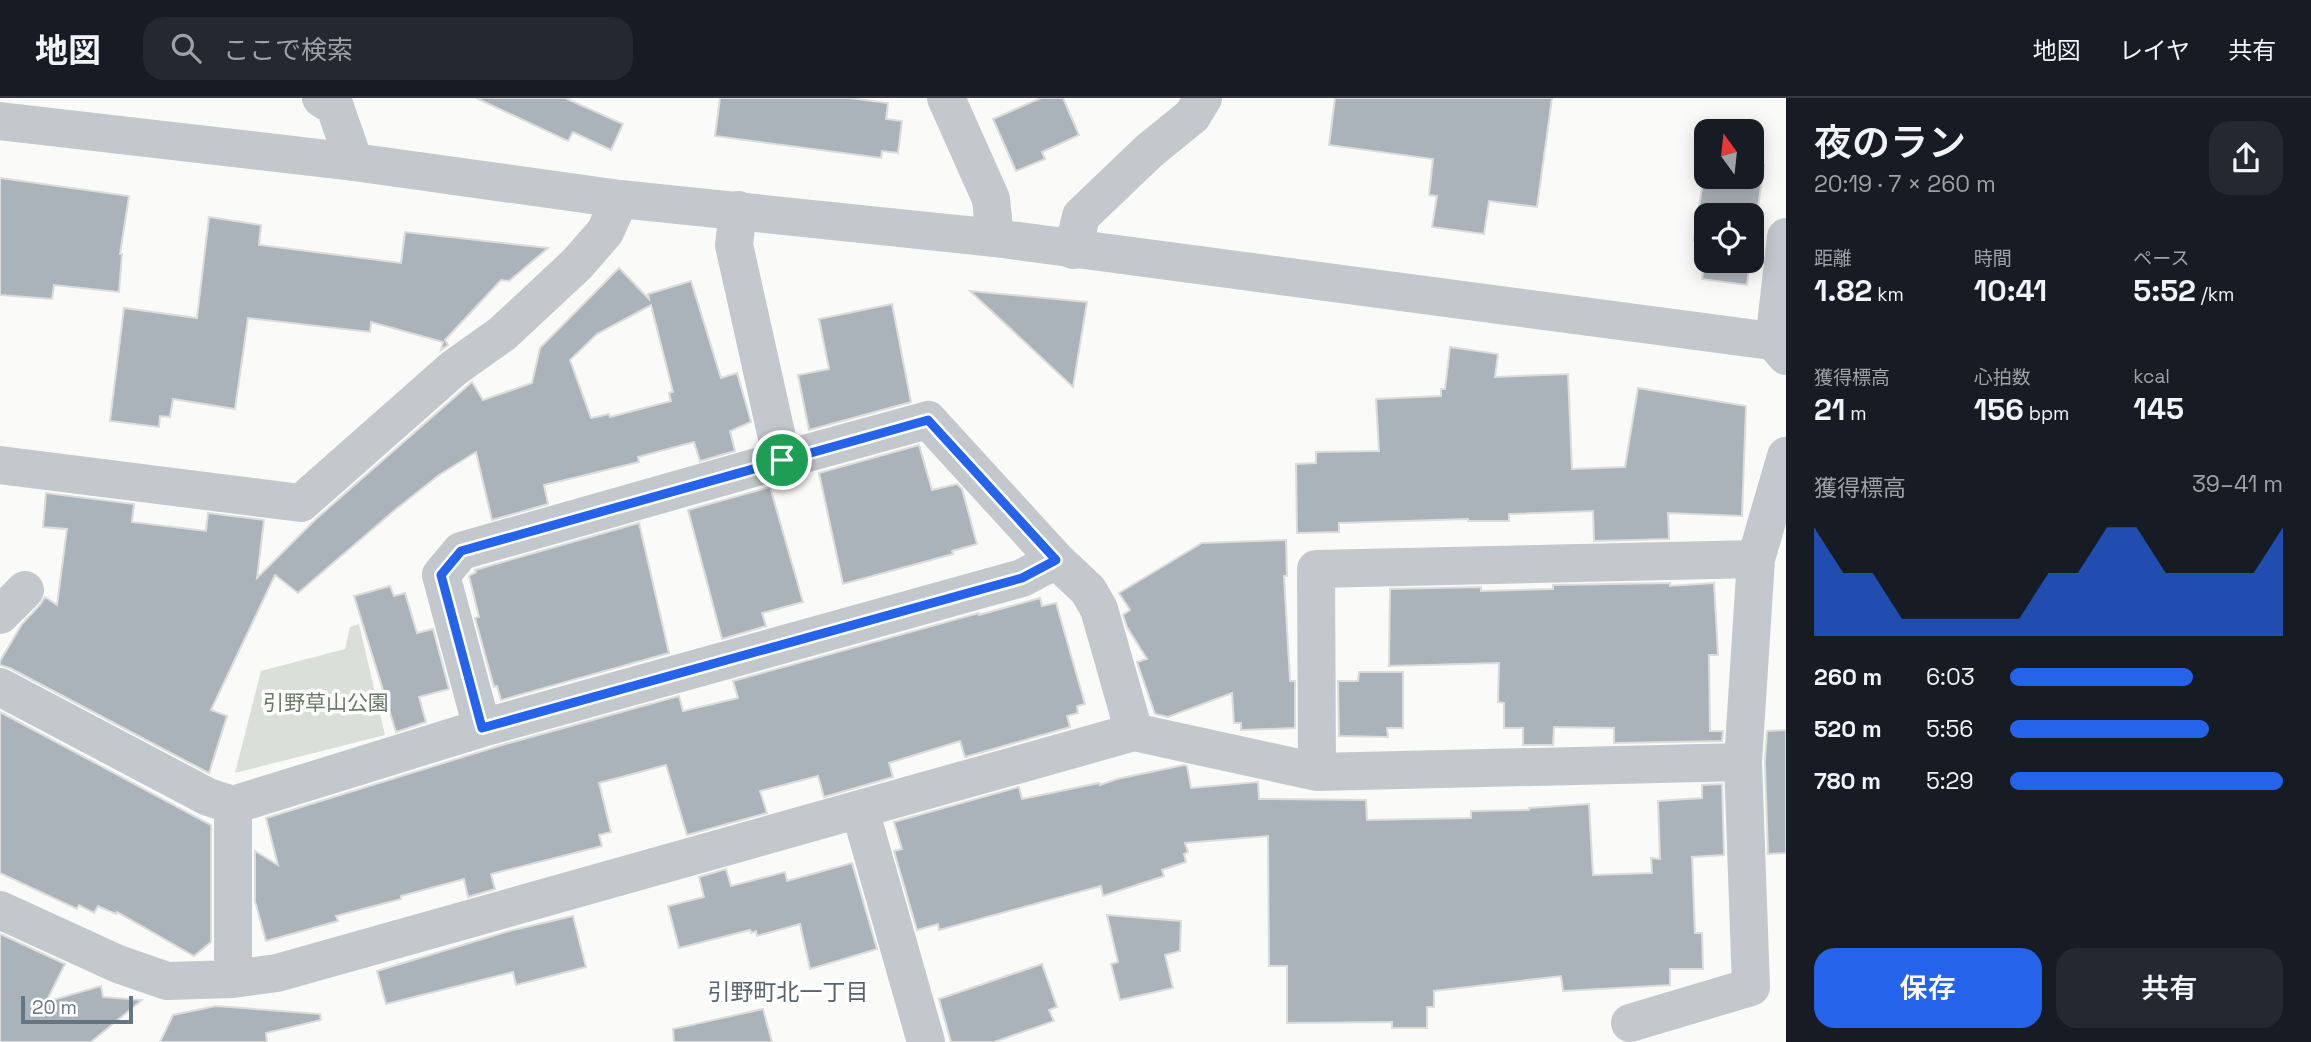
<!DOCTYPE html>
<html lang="ja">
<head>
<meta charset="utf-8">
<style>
  :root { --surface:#171b24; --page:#242831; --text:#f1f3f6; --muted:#9ea1a6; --line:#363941; --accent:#2563eb }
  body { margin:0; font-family:"Space Grotesk","Noto Sans JP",sans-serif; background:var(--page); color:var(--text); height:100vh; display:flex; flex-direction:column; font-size:26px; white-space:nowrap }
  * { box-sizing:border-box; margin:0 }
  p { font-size:23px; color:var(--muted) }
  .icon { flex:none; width:38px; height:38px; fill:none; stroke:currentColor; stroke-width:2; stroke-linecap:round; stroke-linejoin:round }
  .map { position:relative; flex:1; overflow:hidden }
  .drawer { display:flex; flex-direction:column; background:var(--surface); width:525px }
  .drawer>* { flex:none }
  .needle { width:46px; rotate:345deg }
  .tools { position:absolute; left:1694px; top:21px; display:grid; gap:14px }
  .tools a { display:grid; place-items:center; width:70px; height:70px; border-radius:14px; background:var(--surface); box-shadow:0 4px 18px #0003; font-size:35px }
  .scale { position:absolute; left:21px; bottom:18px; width:112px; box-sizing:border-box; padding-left:7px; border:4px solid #657683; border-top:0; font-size:19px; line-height:24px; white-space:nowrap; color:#657683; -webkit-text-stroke:5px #fff; paint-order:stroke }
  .pin { position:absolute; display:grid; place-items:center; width:60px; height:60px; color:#fff; margin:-30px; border:4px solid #fff; border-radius:50%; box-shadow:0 2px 7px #0007 }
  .round { display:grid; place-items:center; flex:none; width:74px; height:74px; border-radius:21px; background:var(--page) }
  .overview { display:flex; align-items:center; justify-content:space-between; height:119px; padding:0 28px }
  h1 { font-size:38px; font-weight:600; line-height:52px }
  .figures { display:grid; grid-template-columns:repeat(3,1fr); gap:10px; height:119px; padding:7px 28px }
  .figures div { display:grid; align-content:center }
  .figures b { font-size:30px; font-weight:600 }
  .figures small { font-size:19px; font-weight:400 }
  .figures p { font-size:19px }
  .chart { height:196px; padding:14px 28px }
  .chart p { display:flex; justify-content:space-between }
  .chart svg { width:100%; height:126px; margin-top:7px; fill:var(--accent); opacity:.7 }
  .cta { display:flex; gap:14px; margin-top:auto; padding:14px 28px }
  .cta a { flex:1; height:80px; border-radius:21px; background:var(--accent); color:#fff; font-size:28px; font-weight:600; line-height:80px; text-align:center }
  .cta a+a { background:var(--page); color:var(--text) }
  ul { padding:0 28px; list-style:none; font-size:23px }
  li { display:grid; grid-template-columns:112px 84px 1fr; align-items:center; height:52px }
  li i { height:18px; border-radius:9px; background:var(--accent) }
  header { display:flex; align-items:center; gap:42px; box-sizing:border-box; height:98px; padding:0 35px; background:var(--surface); border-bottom:2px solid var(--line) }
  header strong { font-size:33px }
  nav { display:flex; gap:38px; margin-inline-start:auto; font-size:24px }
  .search { width:490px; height:63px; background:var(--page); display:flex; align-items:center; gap:18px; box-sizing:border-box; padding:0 24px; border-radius:21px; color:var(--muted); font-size:26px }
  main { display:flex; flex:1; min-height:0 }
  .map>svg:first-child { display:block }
  .green { fill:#dadfd7 }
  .building { fill:#aab3b9; stroke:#dcdcda; stroke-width:2; fill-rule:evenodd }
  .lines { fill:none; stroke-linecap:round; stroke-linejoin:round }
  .minor { stroke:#c3c8cc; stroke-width:38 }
  .tertiary { stroke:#c3c8cc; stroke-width:38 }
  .route-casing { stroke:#fff; stroke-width:14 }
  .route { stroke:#2563eb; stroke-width:9 }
  .labels { text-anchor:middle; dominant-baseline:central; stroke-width:7; stroke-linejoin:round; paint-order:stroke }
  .park-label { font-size:21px; fill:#687a64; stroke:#fff }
  .neighbourhood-label { font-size:23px; fill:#57646e; stroke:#fff }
</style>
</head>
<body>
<header>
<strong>地図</strong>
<div class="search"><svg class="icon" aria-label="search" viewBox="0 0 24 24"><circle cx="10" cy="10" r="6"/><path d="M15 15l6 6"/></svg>ここで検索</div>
<nav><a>地図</a><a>レイヤ</a><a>共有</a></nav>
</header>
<main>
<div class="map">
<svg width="1786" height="944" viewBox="0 0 1786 944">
  <rect width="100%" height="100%" fill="#fafaf8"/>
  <path class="green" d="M 359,526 L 385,637 L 235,675 L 261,573 L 345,551 L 350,529 Z"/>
  <path class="building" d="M 476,0 L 565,0 L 623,26 L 611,52 L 573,34 L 568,43 Z
    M 720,0 L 849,0 L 888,5 L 886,21 L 902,23 L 898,55 L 882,53 L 881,60 L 715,38 Z
    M 1041,0 L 1063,0 L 1079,37 L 1042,54 L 1045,61 L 1016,73 L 993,21 Z
    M 1335,0 L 1552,0 L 1537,109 L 1489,103 L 1484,136 L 1432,129 L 1437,98 L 1429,97 L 1433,61 L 1329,47 Z
    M 1752,65 L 1764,67 L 1752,152 L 1752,117 L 1706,117 L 1706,143 L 1694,142 L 1704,76 L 1706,76 L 1706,79 L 1752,79 Z
    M 0,80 L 129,98 L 120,156 L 122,156 L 119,194 L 54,187 L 52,201 L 0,197 Z
    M 209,119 L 261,127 L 259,147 L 401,165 L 405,134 L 548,150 L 509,183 L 501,182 L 445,242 L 448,247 L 441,252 L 443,244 L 371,224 L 370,234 L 248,220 L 235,311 L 173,301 L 170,319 L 160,318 L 159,329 L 110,323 L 124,210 L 197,220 Z
    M 1706,152 L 1706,163 L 1750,163 L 1747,187 L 1702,181 Z
    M 619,170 L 649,201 L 648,196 L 691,183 L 721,280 L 737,275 L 750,320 L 751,324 L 730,333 L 735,353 L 700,363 L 694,344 L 638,359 L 639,364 L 544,387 L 548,406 L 492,422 L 476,354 L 439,377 L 396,411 L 298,495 L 275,477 L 211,612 L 227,618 L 209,675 L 10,570 L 0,567 L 0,563 L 22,526 L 40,507 L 45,499 L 57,507 L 67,431 L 43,429 L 46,395 L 134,406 L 132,424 L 206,433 L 208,415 L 264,422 L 257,480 L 316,421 L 472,284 L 483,302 L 532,285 L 540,250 ZM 651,207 L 673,294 L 669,295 L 671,303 L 610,319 L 609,316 L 591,320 L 570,262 L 597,236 Z
    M 970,193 L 1087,204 L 1073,289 Z
    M 892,206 L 911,304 L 809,332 L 798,277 L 829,271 L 819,221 Z
    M 1450,249 L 1498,256 L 1495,279 L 1568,276 L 1572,371 L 1625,369 L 1638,290 L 1746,308 L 1742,418 L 1668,415 L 1669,441 L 1594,443 L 1593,413 L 1509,416 L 1509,423 L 1468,423 L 1468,421 L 1339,425 L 1339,434 L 1297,435 L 1296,366 L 1316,365 L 1316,354 L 1379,353 L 1376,301 L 1441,298 L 1441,291 L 1445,291 Z
    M 919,347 L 932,392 L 957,386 L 962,391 L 977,446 L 952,453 L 953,456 L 843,486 L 819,375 Z
    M 770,389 L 803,504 L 762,515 L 766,528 L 722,541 L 688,412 Z
    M 639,425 L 669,555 L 501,602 L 497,588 L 494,589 L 475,520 L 479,519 L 469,478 L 476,474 L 475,472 Z
    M 1286,442 L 1287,478 L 1284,478 L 1290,583 L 1295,583 L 1295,630 L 1241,632 L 1241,625 L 1234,625 L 1232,595 L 1168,619 L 1155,616 L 1137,564 L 1147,561 L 1127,529 L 1123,517 L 1130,512 L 1119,495 L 1202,445 Z
    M 1670,485 L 1670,488 L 1714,485 L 1718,557 L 1709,557 L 1710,633 L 1723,633 L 1722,643 L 1614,645 L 1614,630 L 1554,629 L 1553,647 L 1523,647 L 1523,630 L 1504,630 L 1504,605 L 1498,604 L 1499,565 L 1389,568 L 1390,491 L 1481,489 L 1481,493 L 1553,491 L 1553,487 Z
    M 390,488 L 394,498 L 405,495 L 417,535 L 433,531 L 449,591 L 419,599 L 426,624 L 396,634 L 354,498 Z
    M 1040,500 L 1042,508 L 1056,505 L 1085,606 L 1077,608 L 1078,615 L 1067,618 L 1070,629 L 965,659 L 960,643 L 889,665 L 893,679 L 824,699 L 818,678 L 760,693 L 767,715 L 687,737 L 666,667 L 599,685 L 611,734 L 599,737 L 602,748 L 491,776 L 495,791 L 468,799 L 464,781 L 401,798 L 401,801 L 336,818 L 338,823 L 266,843 L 255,803 L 255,753 L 278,767 L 266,720 L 502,647 L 679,598 L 683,613 L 738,600 L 733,583 L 979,515 L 979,517 Z
    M 1359,574 L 1403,574 L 1403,630 L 1387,630 L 1388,639 L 1339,638 L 1338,583 L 1358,583 Z
    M 0,614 L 211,727 L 211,844 L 194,858 L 117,814 L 116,816 L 98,808 L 94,815 L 79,807 L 77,811 L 0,775 Z
    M 1786,632 L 1786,755 L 1768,756 L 1765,664 L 1767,633 Z
    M 1184,667 L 1187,668 L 1191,690 L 1258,684 L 1259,701 L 1366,702 L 1367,722 L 1471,720 L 1471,713 L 1529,712 L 1529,710 L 1589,706 L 1593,777 L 1652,775 L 1651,760 L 1660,761 L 1658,703 L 1702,700 L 1702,687 L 1722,686 L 1724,757 L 1692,759 L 1695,835 L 1702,835 L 1703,871 L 1670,871 L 1670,887 L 1563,893 L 1561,878 L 1434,893 L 1434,909 L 1427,909 L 1427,930 L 1392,930 L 1392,924 L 1287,925 L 1287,868 L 1269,868 L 1268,738 L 1185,745 L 1188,754 L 1184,756 L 1186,764 L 1162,772 L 1164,778 L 1103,798 L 1101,788 L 939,832 L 938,826 L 917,832 L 894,753 L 902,751 L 894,724 L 1019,689 L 1022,701 L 1099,685 L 1100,687 L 1117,681 Z
    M 852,765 L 877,851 L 810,871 L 800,826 L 757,838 L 756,833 L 751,835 L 750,832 L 679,850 L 668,808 L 704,799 L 699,779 L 726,771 L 731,788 L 785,774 L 787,783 Z
    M 1107,817 L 1181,823 L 1180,853 L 1165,857 L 1173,890 L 1120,902 L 1111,866 L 1118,864 Z
    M 573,818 L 586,869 L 516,887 L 513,874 L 386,906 L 377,873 L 509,833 Z
    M 0,836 L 65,866 L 46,904 L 101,888 L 103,899 L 142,902 L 91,944 L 0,944 Z
    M 1042,866 L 1057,909 L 1049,912 L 1054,923 L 994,944 L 951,944 L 939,901 Z
    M 216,908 L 320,916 L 321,922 L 266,935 L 267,944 L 160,944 L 173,917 Z
    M 763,911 L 772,944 L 674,944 L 673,931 Z"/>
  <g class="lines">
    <path class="minor" d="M 321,0 L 335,9 L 354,64
      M 946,0 L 991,101 L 995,140
      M 738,112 L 734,147 L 782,362 L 461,453 L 441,477 L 482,630 L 1022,480 L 1056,462 L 928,322 L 782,362
      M 1786,139 L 1774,244 L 1786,258
      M 1073,152 L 1081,118 L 1149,53 L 1192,18 L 1203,0
      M 0,367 L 301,405 L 454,270 L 502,236 L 577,166 L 605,134 L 620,101
      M 0,517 L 25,492
      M 0,589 L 208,699 L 233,707
      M 482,630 L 233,707 L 233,881 L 277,875 L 1134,634 L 1099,511 L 1088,492 L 1056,462
      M 1134,634 L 1317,674 L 1743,664
      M 1317,674 L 1316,471 L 1756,461 L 1786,358
      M 860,712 L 926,944
      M 0,812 L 118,866 L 167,883 L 233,881
      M 1630,925 L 1751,889 L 1743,664 L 1756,461"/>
    <path class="tertiary" d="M 0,23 L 354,64 L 620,101 L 995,140 L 1786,245"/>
  </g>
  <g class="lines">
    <g class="route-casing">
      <path id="route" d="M 928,322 L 1056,462 L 1022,480 L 482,630 L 441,477 L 461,453 Z"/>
    </g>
    <use href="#route" class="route"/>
  </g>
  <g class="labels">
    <g class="park-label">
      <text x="326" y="604">引野草山公園</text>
    </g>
    <g class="neighbourhood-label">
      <text x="788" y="894">引野町北一丁目</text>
    </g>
  </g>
</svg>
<div class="tools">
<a><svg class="needle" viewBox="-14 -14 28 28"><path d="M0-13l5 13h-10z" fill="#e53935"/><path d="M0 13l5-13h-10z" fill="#9ea1a6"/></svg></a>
<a><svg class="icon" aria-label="locate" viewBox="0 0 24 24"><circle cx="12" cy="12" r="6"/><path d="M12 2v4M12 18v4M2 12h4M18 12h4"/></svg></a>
</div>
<div class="scale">20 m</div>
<div class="pin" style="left:782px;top:362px;background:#1e9e55"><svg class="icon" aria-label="arrive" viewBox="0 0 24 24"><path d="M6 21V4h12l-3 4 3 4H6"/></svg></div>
</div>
<section class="drawer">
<div class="overview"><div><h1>夜のラン</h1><p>20:19 · 7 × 260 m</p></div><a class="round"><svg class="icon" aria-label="share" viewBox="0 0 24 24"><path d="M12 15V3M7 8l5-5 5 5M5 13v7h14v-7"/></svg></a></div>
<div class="figures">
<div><p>距離</p><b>1.82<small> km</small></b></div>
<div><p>時間</p><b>10:41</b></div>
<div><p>ペース</p><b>5:52<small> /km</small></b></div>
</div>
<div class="figures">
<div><p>獲得標高</p><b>21<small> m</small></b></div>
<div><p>心拍数</p><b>156<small> bpm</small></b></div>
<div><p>kcal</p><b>145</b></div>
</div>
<div class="chart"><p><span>獲得標高</span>39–41 m</p>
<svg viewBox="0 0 160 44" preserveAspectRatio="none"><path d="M0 44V6L10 22L20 22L30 38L40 38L50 38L60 38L70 38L80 22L90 22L100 6L110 6L120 22L130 22L140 22L150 22L160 6V44z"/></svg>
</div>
<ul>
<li><b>260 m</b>6:03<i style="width:67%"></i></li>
<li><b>520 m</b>5:56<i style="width:73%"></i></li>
<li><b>780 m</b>5:29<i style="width:100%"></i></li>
</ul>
<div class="cta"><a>保存</a><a>共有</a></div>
</section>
</main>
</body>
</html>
